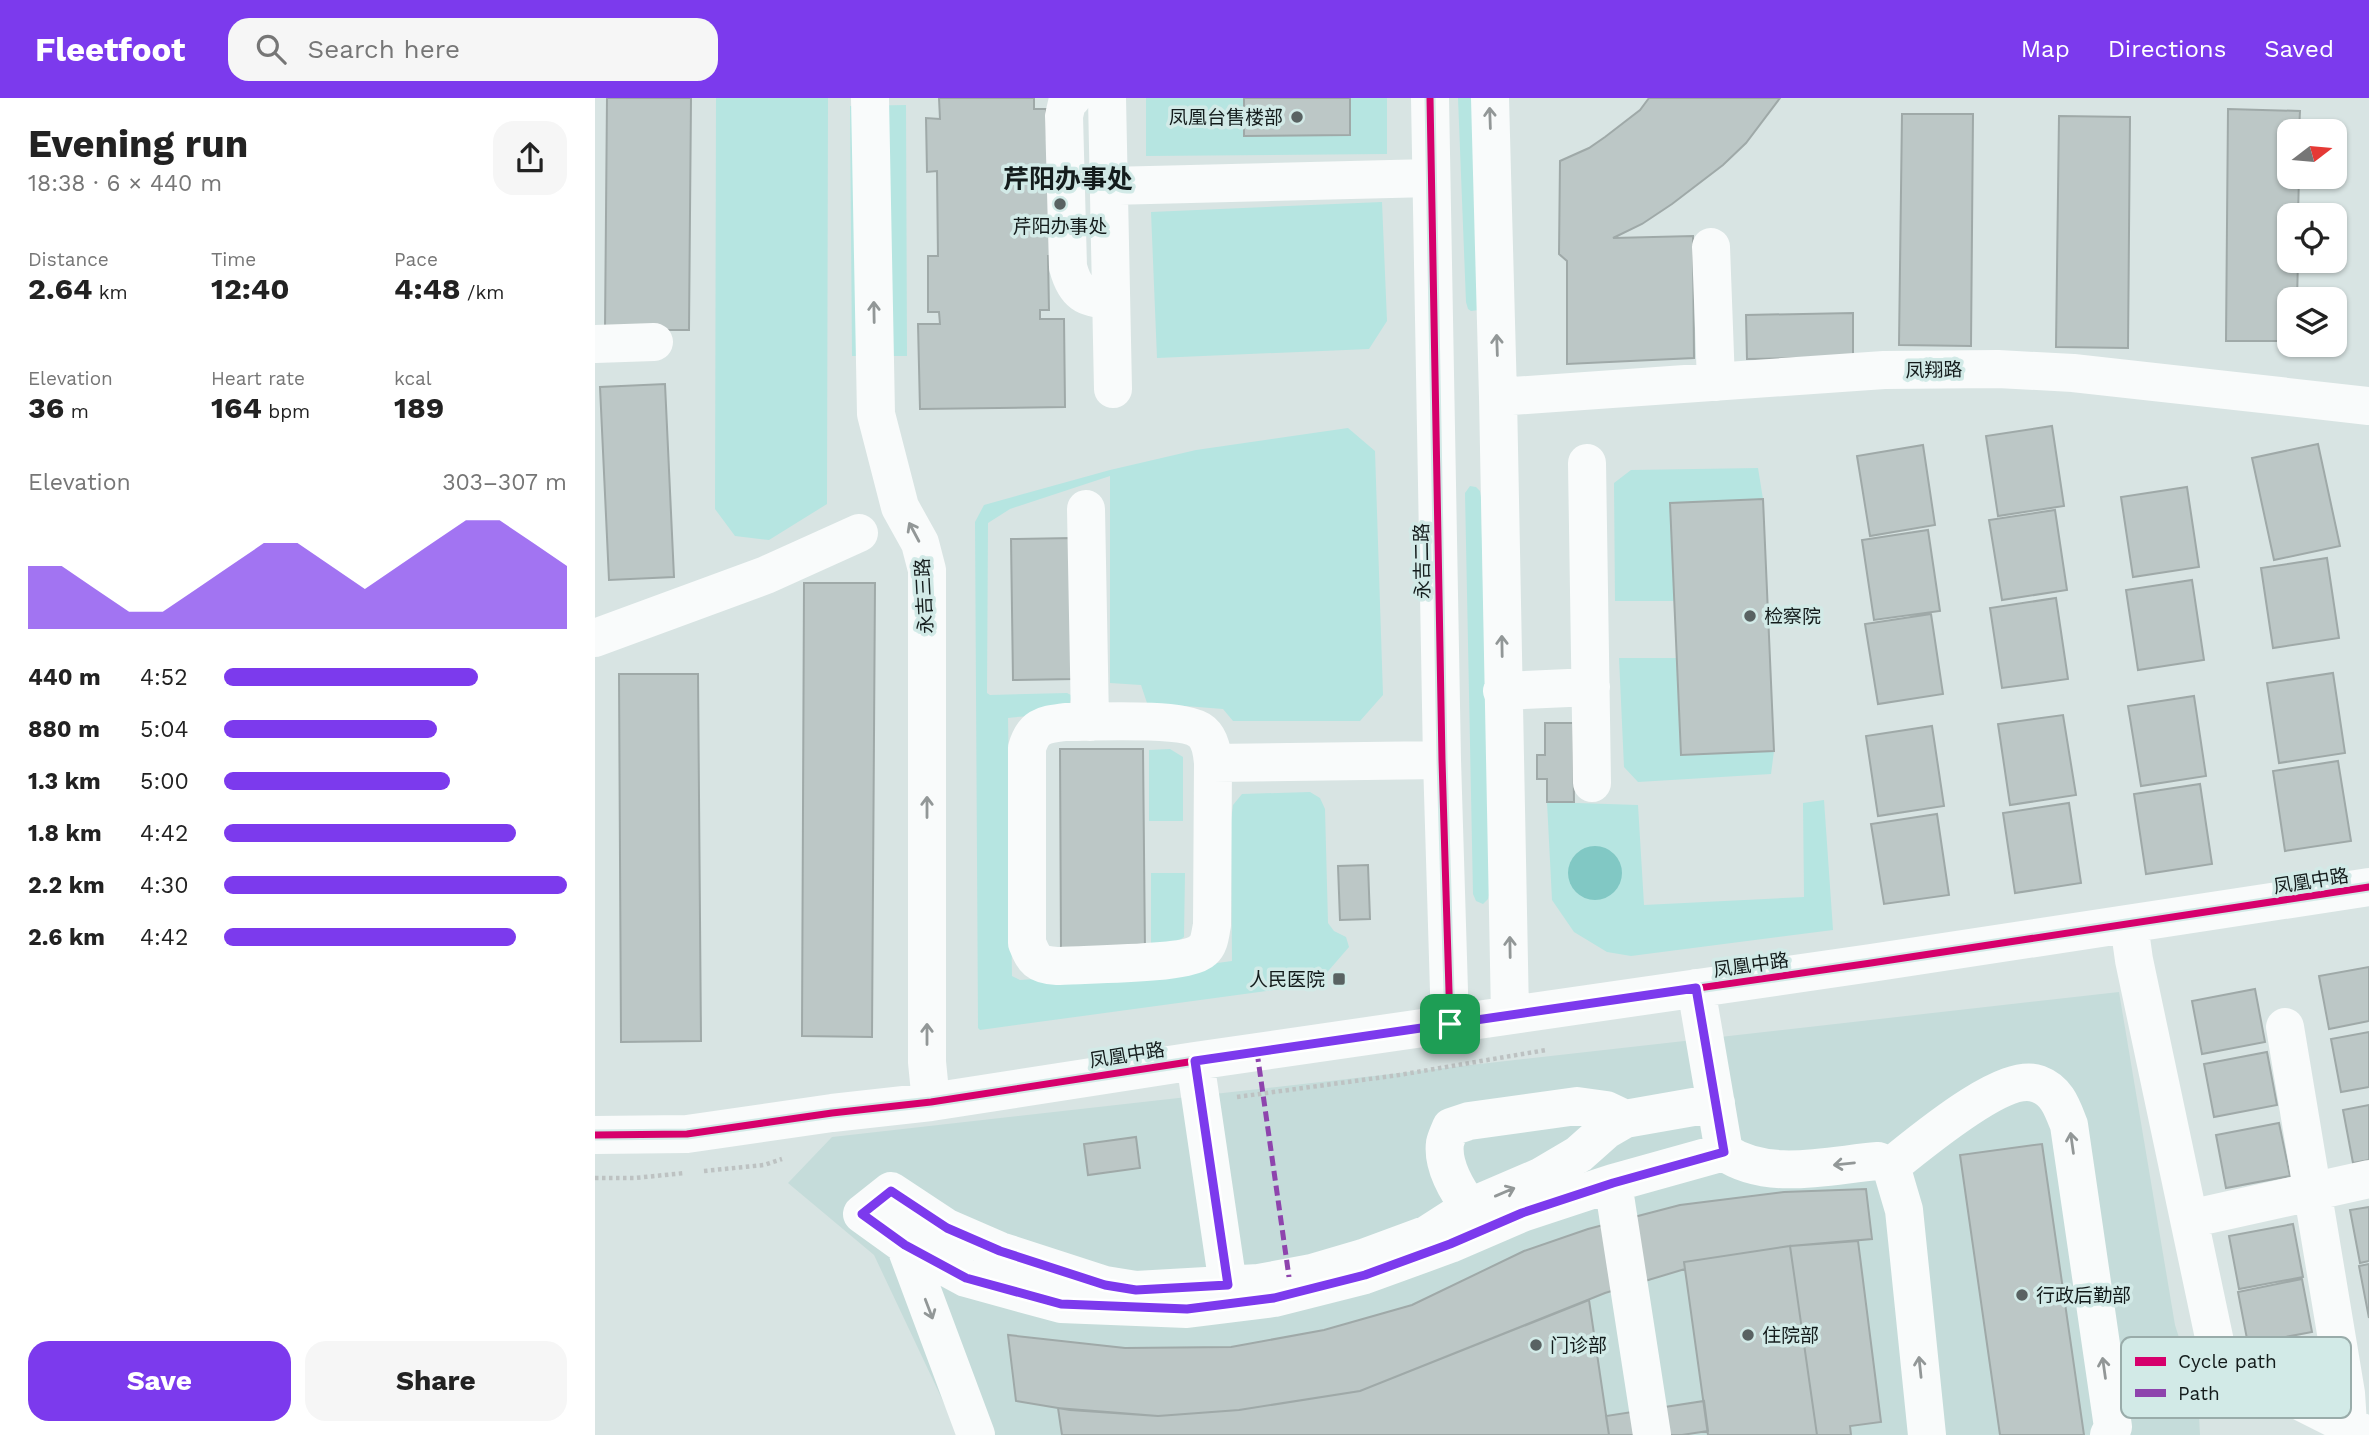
<!DOCTYPE html>
<html lang="en">
<head>
<meta charset="utf-8">
<style>
  :root { --surface:#fff; --page:#f6f6f6; --text:#222; --muted:#767676; --accent:#7c3aed }
  body { margin:0; font-family:"Work Sans","Noto Sans SC",sans-serif; background:var(--page); color:var(--text); height:100vh; display:flex; flex-direction:column; font-size:26px; white-space:nowrap }
  * { box-sizing:border-box; margin:0 }
  p { font-size:23px; color:var(--muted) }
  .icon { flex:none; width:38px; height:38px; fill:none; stroke:currentColor; stroke-width:2; stroke-linecap:round; stroke-linejoin:round }
  .map { position:relative; flex:1; overflow:hidden }
  .side { display:flex; flex-direction:column; background:var(--surface); width:595px }
  .side>* { flex:none }
  .needle { width:46px; rotate:74deg }
  .tools { position:absolute; left:1682px; top:21px; display:grid; gap:14px }
  .tools a { display:grid; place-items:center; width:70px; height:70px; border-radius:14px; background:var(--surface); box-shadow:0 2px 5px #0004; font-size:35px }
  .pin { position:absolute; display:grid; place-items:center; width:60px; height:60px; color:#fff; margin:-30px; border-radius:14px; box-shadow:0 4px 10px #0006 }
  .round { display:grid; place-items:center; flex:none; width:74px; height:74px; border-radius:21px; background:var(--page) }
  .summary { display:flex; align-items:center; justify-content:space-between; height:119px; padding:0 28px }
  h1 { font-size:38px; font-weight:700; line-height:52px }
  .figures { display:grid; grid-template-columns:repeat(3,1fr); gap:10px; height:119px; padding:7px 28px }
  .figures div { display:grid; align-content:center }
  .figures b { font-size:30px; font-weight:700 }
  .figures small { font-size:19px; font-weight:400 }
  .figures p { font-size:19px }
  .chart { height:196px; padding:14px 28px }
  .chart p { display:flex; justify-content:space-between }
  .chart svg { width:100%; height:126px; margin-top:7px; fill:var(--accent); opacity:.7 }
  .primary-button { display:flex; gap:14px; margin-top:auto; padding:14px 28px }
  .primary-button a { flex:1; height:80px; border-radius:21px; background:var(--accent); color:#fff; font-size:28px; font-weight:700; line-height:80px; text-align:center }
  .primary-button a+a { background:var(--page); color:var(--text) }
  ul { padding:0 28px; list-style:none; font-size:23px }
  li { display:grid; grid-template-columns:112px 84px 1fr; align-items:center; height:52px }
  li i { height:18px; border-radius:9px; background:var(--accent) }
  header { display:flex; align-items:center; gap:42px; box-sizing:border-box; height:98px; padding:0 35px; background:var(--accent); color:#fff }
  header strong { font-size:33px }
  nav { display:flex; gap:38px; margin-inline-start:auto; font-size:24px }
  .search { width:490px; height:63px; background:var(--page); display:flex; align-items:center; gap:18px; box-sizing:border-box; padding:0 24px; border-radius:21px; color:var(--muted); font-size:26px }
  main { display:flex; flex:1; min-height:0 }
  .map>svg:first-child { display:block }
  .built { fill:#c5dcda }
  .green { fill:#b6e5e1 }
  .water { fill:#81c8c4 }
  .building { fill:#bcc7c6; stroke:#9fa9a8; stroke-width:2 }
  .lines { fill:none; stroke-linecap:round; stroke-linejoin:round }
  .path { stroke:#bdc2c2; stroke-width:4.5; stroke-dasharray:3.5 3.5; stroke-linecap:butt }
  .minor { stroke:#f9fbfb; stroke-width:38 }
  .quiet { stroke:#8e44ad; stroke-width:5; stroke-dasharray:10 5; stroke-linecap:butt }
  .cycleway-casing { stroke:#d2eae7; stroke-width:11 }
  .cycleway { stroke:#d6006c; stroke-width:7 }
  .oneway { stroke:#929797 }
  .route-casing { stroke:#fff; stroke-width:14 }
  .route { stroke:#7c3aed; stroke-width:9 }
  .poi-dot { fill:#596262; stroke:#d2eae7; stroke-width:2.5 }
  .labels { text-anchor:middle; dominant-baseline:central; stroke-width:7; stroke-linejoin:round; paint-order:stroke }
  .poi-label { font-size:19px; fill:#141c1c; stroke:#d2eae7; text-anchor:start }
  .street-label { font-size:19px; fill:#141c1c; stroke:#d2eae7 }
  .district-label { font-size:26px; font-weight:bold; fill:#141c1c; stroke:#d2eae7 }
  .key { fill:#d2eae7; stroke:#99acaa; stroke-width:2 }
  .key-label { font-size:19px; fill:#141c1c }
</style>
</head>
<body>
<header>
<strong>Fleetfoot</strong>
<div class="search"><svg class="icon" aria-label="search" viewBox="0 0 24 24"><circle cx="10" cy="10" r="6"/><path d="M15 15l6 6"/></svg>Search here</div>
<nav><a>Map</a><a>Directions</a><a>Saved</a></nav>
</header>
<main>
<section class="side">
<div class="summary"><div><h1>Evening run</h1><p>18:38 · 6 × 440 m</p></div><a class="round"><svg class="icon" aria-label="share" viewBox="0 0 24 24"><path d="M12 15V3M7 8l5-5 5 5M5 13v7h14v-7"/></svg></a></div>
<div class="figures">
<div><p>Distance</p><b>2.64<small> km</small></b></div>
<div><p>Time</p><b>12:40</b></div>
<div><p>Pace</p><b>4:48<small> /km</small></b></div>
</div>
<div class="figures">
<div><p>Elevation</p><b>36<small> m</small></b></div>
<div><p>Heart rate</p><b>164<small> bpm</small></b></div>
<div><p>kcal</p><b>189</b></div>
</div>
<div class="chart"><p><span>Elevation</span>303–307 m</p>
<svg viewBox="0 0 160 44" preserveAspectRatio="none"><path d="M0 44V22L10 22L20 30L30 38L40 38L50 30L60 22L70 14L80 14L90 22L100 30L110 22L120 14L130 6L140 6L150 14L160 22V44z"/></svg>
</div>
<ul>
<li><b>440 m</b>4:52<i style="width:74%"></i></li>
<li><b>880 m</b>5:04<i style="width:62%"></i></li>
<li><b>1.3 km</b>5:00<i style="width:66%"></i></li>
<li><b>1.8 km</b>4:42<i style="width:85%"></i></li>
<li><b>2.2 km</b>4:30<i style="width:100%"></i></li>
<li><b>2.6 km</b>4:42<i style="width:85%"></i></li>
</ul>
<div class="primary-button"><a>Save</a><a>Share</a></div>
</section>
<div class="map">
<svg width="1774" height="1337" viewBox="0 0 1774 1337">
  <rect width="100%" height="100%" fill="#d8e4e3"/>
  <path class="built" d="M 1524,894 L 1580,1227 L 1603,1299 L 1605,1337 L 364,1337 L 279,1157 L 193,1085 L 237,1039 Z"/>
  <path class="green" d="M 121,0 L 233,0 L 232,406 L 174,442 L 140,438 L 120,411 Z
    M 551,0 L 792,0 L 792,56 L 551,58 Z
    M 863,0 L 880,0 L 884,212 L 876,213 L 873,211 L 871,204 Z
    M 311,7 L 312,258 L 257,258 L 255,8 Z
    M 787,104 L 792,223 L 774,251 L 562,260 L 556,114 Z
    M 753,330 L 780,353 L 788,597 L 765,623 L 638,623 L 628,611 L 552,605 L 546,587 L 515,585 L 515,378 L 415,411 L 393,425 L 392,595 L 395,597 L 472,595 L 476,597 C 479,621 429,617 413,620 L 417,878 L 425,882 L 578,871 L 637,863 L 636,722 L 638,707 L 647,696 L 715,694 L 725,700 L 730,711 L 733,825 L 739,833 L 751,839 L 754,849 L 722,886 L 385,932 L 383,930 L 380,424 L 389,407 L 515,372 L 601,352 Z
    M 1163,370 L 1168,401 L 1076,405 L 1079,503 L 1020,503 L 1019,385 L 1036,372 Z
    M 875,388 L 881,389 L 885,393 L 886,399 L 895,793 L 893,801 L 888,806 L 881,803 L 878,796 L 870,395 Z
    M 1024,560 L 1082,560 L 1086,657 L 1179,653 L 1176,676 L 1043,684 L 1029,669 Z
    M 575,651 L 588,659 L 588,723 L 554,723 L 554,652 Z
    M 1229,702 L 1238,832 L 1036,858 L 1012,854 L 979,834 L 957,802 L 952,704 L 1043,707 L 1049,807 L 1209,799 L 1208,705 Z
    M 556,775 L 590,775 L 589,839 L 577,847 L 556,847 Z"/>
  <path class="water" d="M973 775a27 27 0 1 1 54 0a27 27 0 1 1-54 0Z"/>
  <path class="building" d="M 12,0 L 96,0 L 94,232 L 10,232 Z
    M 344,0 L 439,0 L 439,11 L 451,11 L 452,42 L 489,158 L 453,158 L 454,212 L 445,212 L 445,221 L 469,221 L 470,309 L 325,311 L 323,226 L 345,226 L 344,214 L 333,214 L 333,158 L 343,158 L 342,73 L 332,74 L 331,20 L 345,21 Z
    M 649,0 L 755,0 L 755,37 L 649,38 Z
    M 1054,0 L 1185,0 L 1151,45 L 1128,67 L 1077,106 L 1047,126 L 1018,140 L 1098,138 L 1099,260 L 972,266 L 972,163 L 964,156 L 965,63 L 994,50 L 1010,39 L 1045,12 Z
    M 1633,11 L 1705,13 L 1704,33 L 1694,33 L 1694,79 L 1704,79 L 1703,117 L 1694,117 L 1694,163 L 1703,163 L 1702,201 L 1694,201 L 1694,243 L 1631,243 Z
    M 1307,16 L 1378,16 L 1376,248 L 1304,247 Z
    M 1464,18 L 1535,19 L 1533,250 L 1461,249 Z
    M 1258,215 L 1258,259 L 1152,261 L 1151,217 Z
    M 70,286 L 79,479 L 14,482 L 5,289 Z
    M 1457,328 L 1469,408 L 1403,418 L 1391,338 Z
    M 1723,346 L 1745,448 L 1679,462 L 1657,360 Z
    M 1328,347 L 1340,427 L 1275,438 L 1262,358 Z
    M 1592,389 L 1604,469 L 1538,479 L 1526,399 Z
    M 1168,401 L 1179,653 L 1086,657 L 1075,405 Z
    M 1460,412 L 1472,492 L 1407,502 L 1394,422 Z
    M 1333,432 L 1345,513 L 1279,522 L 1267,442 Z
    M 477,440 L 479,581 L 418,582 L 416,441 Z
    M 1732,460 L 1744,540 L 1678,550 L 1666,470 Z
    M 1597,482 L 1609,562 L 1543,572 L 1531,492 Z
    M 209,485 L 280,485 L 277,939 L 207,938 Z
    M 1461,500 L 1473,581 L 1407,590 L 1395,510 Z
    M 1336,516 L 1348,596 L 1283,606 L 1270,526 Z
    M 1738,575 L 1750,655 L 1684,665 L 1672,585 Z
    M 24,576 L 103,576 L 106,943 L 26,944 Z
    M 1599,598 L 1611,678 L 1546,688 L 1533,608 Z
    M 1468,617 L 1481,697 L 1415,707 L 1403,626 Z
    M 950,625 L 978,625 L 979,704 L 952,704 L 952,681 L 942,681 L 942,657 L 950,657 Z
    M 1337,628 L 1349,708 L 1283,718 L 1271,638 Z
    M 465,651 L 548,651 L 550,856 L 466,856 Z
    M 1743,663 L 1756,743 L 1690,753 L 1678,673 Z
    M 1605,686 L 1617,766 L 1551,776 L 1539,696 Z
    M 1474,705 L 1486,785 L 1420,795 L 1408,715 Z
    M 1342,716 L 1354,797 L 1289,806 L 1276,726 Z
    M 773,767 L 775,821 L 745,822 L 743,768 Z
    M 1774,869 L 1774,923 L 1734,931 L 1724,878 Z
    M 1660,891 L 1670,944 L 1607,956 L 1597,903 Z
    M 1774,934 L 1774,989 L 1746,994 L 1736,941 Z
    M 1672,954 L 1682,1007 L 1619,1019 L 1609,966 Z
    M 1774,1007 L 1774,1062 L 1758,1065 L 1748,1012 Z
    M 1684,1025 L 1695,1078 L 1631,1090 L 1621,1037 Z
    M 541,1039 L 545,1070 L 493,1077 L 489,1046 Z
    M 1447,1046 L 1489,1337 L 1405,1337 L 1365,1057 Z
    M 1271,1091 L 1277,1141 L 1195,1148 L 1089,1164 L 1090,1171 L 1010,1195 L 765,1293 L 644,1312 L 563,1318 L 475,1312 L 421,1303 L 413,1237 L 530,1250 L 636,1249 L 729,1232 L 817,1207 L 929,1153 L 993,1131 L 1085,1107 L 1189,1094 Z
    M 1774,1109 L 1774,1163 L 1765,1165 L 1755,1112 Z
    M 1698,1126 L 1708,1179 L 1644,1191 L 1634,1138 Z
    M 1263,1143 L 1286,1324 L 1255,1328 L 1256,1337 L 1222,1337 L 1195,1148 Z
    M 1195,1148 L 1222,1337 L 1113,1337 L 1089,1164 Z
    M 1774,1166 L 1774,1220 L 1764,1168 Z
    M 1707,1181 L 1717,1234 L 1653,1246 L 1643,1194 Z
    M 994,1202 L 1014,1337 L 467,1337 L 463,1310 L 563,1318 L 644,1312 L 765,1293 Z
    M 1109,1303 L 1113,1333 L 1087,1337 L 1014,1337 L 1011,1318 Z"/>
  <g class="lines">
    <path class="path" d="M 642,999 L 804,977 L 951,952
      M 109,1073 L 169,1067 L 187,1061
      M 0,1080 L 40,1080 L 90,1075"/>
    <path class="minor" d="M 275,0 L 281,316 L 305,409 L 325,445 L 332,472 L 332,964 L 336,1004
      M 477,0 L 472,5 L 469,18 L 473,169 C 480,195 490,201 516,202
      M 512,0 L 518,291
      M 835,0 L 847,662 L 855,926
      M 895,0 L 903,299 L 915,917
      M 514,88 L 836,80
      M 1116,149 L 1121,284
      M 0,246 L 59,244
      M 903,299 L 1289,272 L 1403,271 L 1478,275 L 1774,308
      M 992,365 L 997,685
      M 491,411 L 495,624
      M 0,540 L 171,477 L 264,435
      M 907,593 L 996,589
      M 470,624 C 497,624 590,619 607,634 C 616,642 617,654 618,665 L 617,827 C 615,836 615,846 608,852 C 593,867 488,866 462,868 C 442,867 439,862 432,845 L 432,650 C 439,627 449,627 470,624 Z
      M 618,665 L 847,662
      M 1534,826 L 1539,862 L 1620,1244 L 1626,1256 L 1645,1273 L 1772,1337
      M 1101,890 L 1129,1054 C 1173,1084 1234,1067 1283,1063 L 1296,1068 L 1309,1112 L 1332,1337
      M 1690,929 L 1751,1295 L 1753,1326
      M 600,963 L 633,1187
      M 1121,1005 L 1030,1021 L 1011,1032 L 984,1056 L 945,1079 L 875,1109 L 833,1136 L 768,1160 L 717,1175 L 664,1185 L 541,1192 L 510,1187 L 405,1153 L 352,1130 L 296,1093 L 267,1116 L 310,1147 L 371,1180 L 466,1206 L 592,1211 L 679,1200 L 770,1177 L 855,1146 L 927,1115 L 1018,1085 L 1129,1054
      M 0,1037 L 92,1036 L 237,1015 L 336,1004 L 600,963 L 1276,865 L 1774,789
      M 1296,1068 C 1324,1046 1409,973 1443,986 C 1462,993 1467,1009 1474,1027 L 1518,1329 L 1514,1337
      M 1018,1085 L 1057,1337
      M 875,1109 C 862,1093 847,1067 850,1045 C 851,1040 854,1034 856,1029 L 874,1023 L 982,1008 L 1011,1012 L 1030,1021
      M 1594,1121 L 1774,1081
      M 310,1147 L 381,1337"/>
    <path class="quiet" d="M 662,954 L 694,1179"/>
    <g class="cycleway-casing">
      <path id="cycleway" d="M 835,0 L 847,662 L 855,926
        M 0,1037 L 92,1036 L 237,1015 L 336,1004 L 600,963 L 1276,865 L 1774,789"/>
    </g>
    <use href="#cycleway" class="cycleway"/>
  </g>
  <defs><path id="oneway-shaft" d="M-6 0H5M1.5-3L5.5 0L1.5 3" fill="none" stroke-width="1.6" stroke-linecap="round" stroke-linejoin="round" transform="scale(1.75)"/></defs>
  <g class="oneway">
    <use href="#oneway-shaft" transform="translate(895 20) rotate(-92)"/>
    <use href="#oneway-shaft" transform="translate(279 214) rotate(-91)"/>
    <use href="#oneway-shaft" transform="translate(902 247) rotate(-92)"/>
    <use href="#oneway-shaft" transform="translate(319 434) rotate(-118)"/>
    <use href="#oneway-shaft" transform="translate(907 548) rotate(-91)"/>
    <use href="#oneway-shaft" transform="translate(332 709) rotate(-90)"/>
    <use href="#oneway-shaft" transform="translate(915 849) rotate(-91)"/>
    <use href="#oneway-shaft" transform="translate(332 936) rotate(-90)"/>
    <use href="#oneway-shaft" transform="translate(1477 1045) rotate(-98)"/>
    <use href="#oneway-shaft" transform="translate(1249 1066) rotate(174)"/>
    <use href="#oneway-shaft" transform="translate(910 1094) rotate(-23)"/>
    <use href="#oneway-shaft" transform="translate(334 1211) rotate(69)"/>
    <use href="#oneway-shaft" transform="translate(1325 1269) rotate(-96)"/>
    <use href="#oneway-shaft" transform="translate(1509 1270) rotate(-98)"/>
  </g>
  <g class="lines">
    <g class="route-casing">
      <path id="route" d="M 1101,890 L 1129,1054 L 1018,1085 L 927,1115 L 855,1146 L 770,1177 L 679,1200 L 592,1211 L 466,1206 L 371,1180 L 310,1147 L 267,1116 L 296,1093 L 352,1130 L 405,1153 L 510,1187 L 541,1192 L 633,1187 L 600,963 Z"/>
    </g>
    <use href="#route" class="route"/>
  </g>
  <g class="poi-dot">
    <circle cx="702" cy="19" r="7"/>
    <circle cx="465" cy="106" r="7"/>
    <circle cx="1155" cy="518" r="7"/>
    <rect x="737" y="874" width="14" height="14" rx="3.5"/>
    <circle cx="1427" cy="1197" r="7"/>
    <circle cx="1153" cy="1237" r="7"/>
    <circle cx="941" cy="1247" r="7"/>
  </g>
  <g class="labels">
    <g class="poi-label">
      <text x="688" y="19" text-anchor="end">凤凰台售楼部</text>
      <text x="465" y="128" text-anchor="middle">芹阳办事处</text>
      <text x="1169" y="518">检察院</text>
      <text x="730" y="881" text-anchor="end">人民医院</text>
      <text x="1441" y="1197">行政后勤部</text>
      <text x="1167" y="1237">住院部</text>
      <text x="955" y="1247">门诊部</text>
    </g>
    <g class="street-label">
      <text transform="translate(1339 272) rotate(-1)">凤翔路</text>
      <text transform="translate(827 463) rotate(-91)">永吉二路</text>
      <text transform="translate(329 498) rotate(-93)">永吉三路</text>
      <text transform="translate(1716 783) rotate(-9)">凤凰中路</text>
      <text transform="translate(1156 867) rotate(-8)">凤凰中路</text>
      <text transform="translate(532 957) rotate(-9)">凤凰中路</text>
    </g>
    <g class="district-label">
      <text x="473" y="81">芹阳办事处</text>
    </g>
  </g>
  <rect x="1526" y="1239" width="230" height="81" rx="10" class="key"/>
  <rect x="1540" y="1259" width="31" height="9" fill="#d6006c"/>
  <rect x="1540" y="1291" width="31" height="8" fill="#8e44ad"/>
  <g class="key-label">
    <text x="1583" y="1270">Cycle path</text>
    <text x="1583" y="1302">Path</text>
  </g>
</svg>
<div class="tools">
<a><svg class="needle" viewBox="-14 -14 28 28"><path d="M0-13l5 13h-10z" fill="#e53935"/><path d="M0 13l5-13h-10z" fill="#767676"/></svg></a>
<a><svg class="icon" aria-label="locate" viewBox="0 0 24 24"><circle cx="12" cy="12" r="6"/><path d="M12 2v4M12 18v4M2 12h4M18 12h4"/></svg></a>
<a><svg class="icon" aria-label="layers" viewBox="0 0 24 24"><path d="M12 4l9 5-9 5-9-5zM3 14l9 5 9-5"/></svg></a>
</div>
<div class="pin" style="left:855px;top:926px;background:#1e9e55"><svg class="icon" aria-label="arrive" viewBox="0 0 24 24"><path d="M6 21V4h12l-3 4 3 4H6"/></svg></div>
</div>
</main>
</body>
</html>
